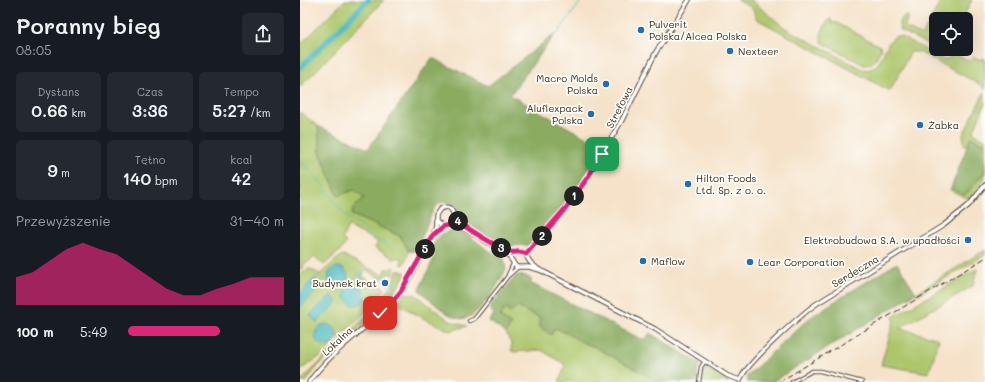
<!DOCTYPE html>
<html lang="pl">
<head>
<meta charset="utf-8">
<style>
  :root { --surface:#171b24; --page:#242831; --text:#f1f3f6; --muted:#9ea1a6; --accent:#db2777 }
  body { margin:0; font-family:Mali,sans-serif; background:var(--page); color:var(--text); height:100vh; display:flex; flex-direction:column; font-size:15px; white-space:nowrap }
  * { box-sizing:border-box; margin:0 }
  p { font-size:13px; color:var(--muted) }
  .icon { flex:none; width:22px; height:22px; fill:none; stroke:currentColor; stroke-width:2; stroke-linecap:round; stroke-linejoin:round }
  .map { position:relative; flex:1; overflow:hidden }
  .sheet { display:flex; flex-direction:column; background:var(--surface); width:300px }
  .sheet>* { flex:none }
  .buttons { position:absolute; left:629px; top:12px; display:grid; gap:8px }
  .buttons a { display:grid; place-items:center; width:44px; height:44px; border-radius:6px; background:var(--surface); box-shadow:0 4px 16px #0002; font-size:20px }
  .pin { position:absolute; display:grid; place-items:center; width:34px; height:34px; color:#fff; margin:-17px; border-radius:8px; box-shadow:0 2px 6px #0006 }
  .km { position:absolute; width:20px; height:20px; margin:-10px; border-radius:50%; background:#222; color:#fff; font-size:11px; line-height:20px; text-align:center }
  .round { display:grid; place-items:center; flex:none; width:42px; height:42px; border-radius:6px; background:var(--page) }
  .head { display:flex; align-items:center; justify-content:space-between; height:68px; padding:0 16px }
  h1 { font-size:22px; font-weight:600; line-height:30px }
  .figures { display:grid; grid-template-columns:repeat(3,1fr); gap:6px; height:68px; padding:4px 16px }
  .figures div { display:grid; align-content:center; border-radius:6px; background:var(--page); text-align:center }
  .figures b { font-size:17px; font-weight:600 }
  .figures small { font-size:11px; font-weight:400 }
  .figures p { font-size:11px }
  .chart { height:112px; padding:8px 16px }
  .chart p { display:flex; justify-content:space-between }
  .chart svg { width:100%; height:72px; margin-top:4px; fill:var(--accent); opacity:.7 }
  ul { padding:0 16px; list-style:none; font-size:13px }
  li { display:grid; grid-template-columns:64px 48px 1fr; align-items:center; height:30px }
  li i { height:10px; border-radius:5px; background:var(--accent) }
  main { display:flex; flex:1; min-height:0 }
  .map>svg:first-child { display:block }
  .green { fill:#adc66c; stroke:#747845 }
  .forest { fill:#8aab60; stroke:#626a3f }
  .water { fill:#49b8be; stroke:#42716e }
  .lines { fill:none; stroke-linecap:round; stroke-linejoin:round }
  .stream { stroke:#49b8be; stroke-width:1 }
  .river { stroke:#49b8be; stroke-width:6 }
  .minor-casing { stroke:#574638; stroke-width:4.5 }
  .tertiary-casing { stroke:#574638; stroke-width:5.5 }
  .minor { stroke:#fff; stroke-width:2.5 }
  .tertiary { stroke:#fff; stroke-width:3.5 }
  .rail { stroke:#3b2a1e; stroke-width:1; stroke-dasharray:6 3; stroke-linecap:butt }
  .route-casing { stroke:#fff; stroke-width:8 }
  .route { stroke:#db2777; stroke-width:5 }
  .poi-dot { fill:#1f6fb2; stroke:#fdfcf7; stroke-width:1.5 }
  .labels { text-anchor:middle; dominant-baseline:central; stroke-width:3.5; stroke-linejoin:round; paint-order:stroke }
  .poi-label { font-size:10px; fill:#3b2a1e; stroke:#fdfcf7; text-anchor:start }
  .street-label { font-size:10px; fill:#3b2a1e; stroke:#fdfcf7 }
</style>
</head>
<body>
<main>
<section class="sheet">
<div class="head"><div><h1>Poranny bieg</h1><p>08:05</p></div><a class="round"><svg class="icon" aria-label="share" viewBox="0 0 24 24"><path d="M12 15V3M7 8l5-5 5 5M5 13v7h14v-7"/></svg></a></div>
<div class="figures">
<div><p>Dystans</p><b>0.66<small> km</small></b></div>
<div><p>Czas</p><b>3:36</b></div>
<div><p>Tempo</p><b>5:27<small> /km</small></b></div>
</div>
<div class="figures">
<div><b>9<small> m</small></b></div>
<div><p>Tętno</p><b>140<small> bpm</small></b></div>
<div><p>kcal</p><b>42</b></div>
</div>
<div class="chart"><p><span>Przewyższenie</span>31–40 m</p>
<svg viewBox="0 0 160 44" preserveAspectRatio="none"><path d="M0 44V27L10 24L20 17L30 10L40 6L50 10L60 13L70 20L80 27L90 34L100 38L110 38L120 34L130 31L140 27L150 27L160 27V44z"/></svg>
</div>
<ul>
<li><b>100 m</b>5:49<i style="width:59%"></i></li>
</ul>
</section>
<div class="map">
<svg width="685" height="382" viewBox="0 0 685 382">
  <rect width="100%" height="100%" fill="#fdfcf7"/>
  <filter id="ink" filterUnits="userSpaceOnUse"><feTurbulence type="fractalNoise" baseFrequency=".025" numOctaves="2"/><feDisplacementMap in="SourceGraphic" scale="8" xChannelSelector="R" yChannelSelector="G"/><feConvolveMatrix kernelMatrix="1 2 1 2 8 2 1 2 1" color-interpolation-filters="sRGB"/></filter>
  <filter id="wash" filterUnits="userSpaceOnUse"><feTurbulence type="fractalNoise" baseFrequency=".012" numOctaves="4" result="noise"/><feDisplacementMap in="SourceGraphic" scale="16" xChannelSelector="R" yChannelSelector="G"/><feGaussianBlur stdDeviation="0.9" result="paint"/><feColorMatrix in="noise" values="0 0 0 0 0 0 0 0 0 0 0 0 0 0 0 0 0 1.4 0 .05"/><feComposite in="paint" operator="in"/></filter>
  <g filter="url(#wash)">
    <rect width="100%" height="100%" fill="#f5e2c9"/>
    <path class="green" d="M 45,0 L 84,0 L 0,87 L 0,45 Z
      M 437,0 L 451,0 L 485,28 L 562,69 C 584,74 581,44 596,36 L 602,37 L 644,60 L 652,57 L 653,53 L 671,62 L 674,57 L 681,60 L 682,58 L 685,59 L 685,90 L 679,84 L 619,52 L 612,52 L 610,53 L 590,91 L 455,18 L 454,11 L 451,7 Z
      M 641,0 L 672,0 L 662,19 L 636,19 L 636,49 L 600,30 L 599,23 L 603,17 L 606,16 L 608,18 L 604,27 L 622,36 Z
      M 529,19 L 532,20 L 531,22 L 534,23 L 535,22 L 580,46 L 581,49 C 576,57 575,65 564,65 L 523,43 C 517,35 525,27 529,19 Z
      M 685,91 L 685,104 L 673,133 L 685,139 L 685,144 L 671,138 L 668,147 L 665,146 L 663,135 Z
      M 0,112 L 18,126 L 20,152 L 38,196 L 54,189 L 64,198 L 53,208 L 52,215 L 100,236 L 109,251 L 104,265 L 101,264 L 102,259 L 98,257 L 95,259 L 75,248 L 78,242 L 48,226 L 42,239 L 46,242 L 42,249 L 24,265 L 15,257 L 2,266 L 3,267 L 0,270 Z
      M 685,169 L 685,178 L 670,198 L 666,198 L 650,190 L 651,188 L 665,195 L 683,174 Z
      M 685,250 L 685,255 L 617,295 L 616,293 Z
      M 42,255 L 83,275 L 87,268 L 89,270 L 92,267 L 95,269 L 93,275 L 89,273 L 82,279 L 65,270 L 62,276 L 85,289 L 84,290 L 62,278 L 60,279 L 83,292 L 82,295 L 21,356 L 0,370 L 0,275 L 8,268 L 20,274 Z
      M 677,269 L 673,286 L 599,328 L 639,339 L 629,373 L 581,365 L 594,320 L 593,317 Z
      M 98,270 L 106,273 L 93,296 L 88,302 C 63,328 25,352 6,382 L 0,382 L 82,300 L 89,289 L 93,290 L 94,287 L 92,283 Z
      M 104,293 L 116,295 L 150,321 L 167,326 L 150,331 L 119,316 L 97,303 Z
      M 217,307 L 240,318 L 251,335 L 255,328 C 269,333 281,343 295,347 L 359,382 L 259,382 L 265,366 L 263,363 L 241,350 L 214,352 L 211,350 L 212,345 L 206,333 L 210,324 L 200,317 L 206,308 Z
      M 404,367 L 429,382 L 401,382 Z"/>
    <path class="forest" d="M 256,33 L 210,95 L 301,146 L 285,175 L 252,219 L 228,245 L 209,246 L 203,244 L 170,225 L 161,217 L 157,208 L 152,204 L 144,202 L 140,203 L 134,208 L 116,251 L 109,251 L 100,236 L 52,215 L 53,208 L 64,198 L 54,190 L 38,196 L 20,152 L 18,126 L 68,149 L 132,58 L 188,86 Z
      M 671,137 L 685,144 L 685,169 L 683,174 L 665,195 L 651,188 Z
      M 155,230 C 167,233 176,241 185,248 C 191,252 198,256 204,259 L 206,269 C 199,283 176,325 157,318 C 144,314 130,299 119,290 L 136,254 L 130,250 C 138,237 140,232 155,230 Z
      M 597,263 L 616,293 L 472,382 L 447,382 L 447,376 L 507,320 L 529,305 Z
      M 217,275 L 226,276 L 232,280 L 230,283 L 341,339 L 345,339 L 350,333 L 400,364 L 397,371 L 397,382 L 359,382 L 295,347 C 281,343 269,333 255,328 L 251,335 L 238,326 L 240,318 L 217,307 L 210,313 L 205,308 L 200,317 L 211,324 L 206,333 L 189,321 L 194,314 L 189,308 Z"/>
    <path class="water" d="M28 277a10 10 0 1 1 20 0a10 10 0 1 1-20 0Z
      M 14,279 L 22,286 L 0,308 L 0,293 Z
      M45 295a10 10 0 1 1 20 0a10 10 0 1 1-20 0Z
      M 31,295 L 38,302 L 17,323 L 10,315 Z
      M15 335a11 11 0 1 1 22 0a11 11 0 1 1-22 0Z"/>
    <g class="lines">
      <path class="stream" d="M 257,34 L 282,0
        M 0,162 L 9,169 L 19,180 L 44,214 L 77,239 L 90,247
        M 62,274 L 64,271 L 67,271
        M 78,278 L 83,281
        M 16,280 L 16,277 L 18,275 L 35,290 L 39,290 L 41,288
        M 78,280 L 80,279 L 79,277
        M 77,281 L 82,284
        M 76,283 L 79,282 L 77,280
        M 48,284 L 48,285 L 53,280 L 56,280 L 63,274
        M 48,284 L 56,275 L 65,274
        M 91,285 L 93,288
        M 89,288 L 92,287 L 90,286
        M 41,292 L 47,286
        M 0,332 L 1,331"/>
      <path class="river" d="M 0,68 L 68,0"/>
    </g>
  </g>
  <g filter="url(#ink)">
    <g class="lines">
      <g class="minor-casing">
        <path id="minor" d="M 208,275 L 213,264
          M 169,321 L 174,319 L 179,313 L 208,276 L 218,267
          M 399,382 L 401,367 L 405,361
          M 492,382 L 512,371 L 520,371 L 562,382"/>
      </g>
      <g class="tertiary-casing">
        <path id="tertiary" d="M 136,221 L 143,226 C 147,226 151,224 155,225 C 171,230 189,244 204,252 L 209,256 L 216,267 L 229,267 L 240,270 L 355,329 L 428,376 L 440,380
          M 134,235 L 144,226
          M 226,254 L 257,218 L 288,177 L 322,120 L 356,52 L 389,0
          M 440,381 C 442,367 502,314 516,304 L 644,225 L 669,205 L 685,185
          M 9,382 C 32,350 66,330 93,301 C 110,282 121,257 133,235 L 136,226 L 136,215 L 140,209 C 154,203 151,214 158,221 L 202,248 L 211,252 L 224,252 L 230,262 L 238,269"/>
      </g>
      <use href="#minor" class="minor"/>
      <use href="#tertiary" class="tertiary"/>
      <path class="rail" d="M 479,382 L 685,258"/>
    </g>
  </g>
  <g class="lines" filter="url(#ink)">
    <g class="route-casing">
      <path id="route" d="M 80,313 L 92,302 L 101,291 L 133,235 L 144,226 L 150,225 L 155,218 C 163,227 199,248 211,252 C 217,253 220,250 226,254 L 266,208 L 288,177 L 302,154"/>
    </g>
    <use href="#route" class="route"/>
  </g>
  <g class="poi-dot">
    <circle cx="341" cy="30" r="4"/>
    <circle cx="430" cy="51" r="4"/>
    <circle cx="306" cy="84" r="4"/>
    <circle cx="291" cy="114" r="4"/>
    <circle cx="620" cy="125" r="4"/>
    <circle cx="388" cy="184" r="4"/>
    <circle cx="668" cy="240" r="4"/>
    <circle cx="343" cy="261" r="4"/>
    <circle cx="450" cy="262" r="4"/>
    <circle cx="85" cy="283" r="4"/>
  </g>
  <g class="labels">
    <g class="poi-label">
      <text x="349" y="24">Pulverit<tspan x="349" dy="12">Polska/Alcea Polska</tspan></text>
      <text x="438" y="51">Nexteer</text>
      <text x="298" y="78" text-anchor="end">Macro Molds<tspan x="298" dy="12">Polska</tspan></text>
      <text x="283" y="108" text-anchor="end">Aluflexpack<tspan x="283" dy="12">Polska</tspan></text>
      <text x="628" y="125">Żabka</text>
      <text x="396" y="178">Hilton Foods<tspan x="396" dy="12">Ltd. Sp. z o. o.</tspan></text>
      <text x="660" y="240" text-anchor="end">Elektrobudowa S.A. w upadłości</text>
      <text x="351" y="261">Maflow</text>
      <text x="458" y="262">Lear Corporation</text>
      <text x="77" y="283" text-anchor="end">Budynek krat</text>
    </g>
    <g class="street-label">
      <text transform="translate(319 107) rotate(-63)">Strefowa</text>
      <text transform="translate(555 271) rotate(-31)">Serdeczna</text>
      <text transform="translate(37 341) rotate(-43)">Lokalna</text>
    </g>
  </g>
</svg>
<div class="buttons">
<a><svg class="icon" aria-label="locate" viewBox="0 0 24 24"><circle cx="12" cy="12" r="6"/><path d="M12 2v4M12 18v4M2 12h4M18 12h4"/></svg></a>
</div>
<div class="pin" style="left:302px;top:154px;background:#1e9e55"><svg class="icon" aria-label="arrive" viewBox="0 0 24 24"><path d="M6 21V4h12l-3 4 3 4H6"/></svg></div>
<div class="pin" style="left:80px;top:313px;background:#d93025"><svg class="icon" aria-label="check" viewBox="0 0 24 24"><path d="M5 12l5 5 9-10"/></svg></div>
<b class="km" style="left:274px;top:196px">1</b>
<b class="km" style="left:242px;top:236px">2</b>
<b class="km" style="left:201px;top:248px">3</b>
<b class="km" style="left:158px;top:221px">4</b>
<b class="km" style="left:125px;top:249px">5</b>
</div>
</main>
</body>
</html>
